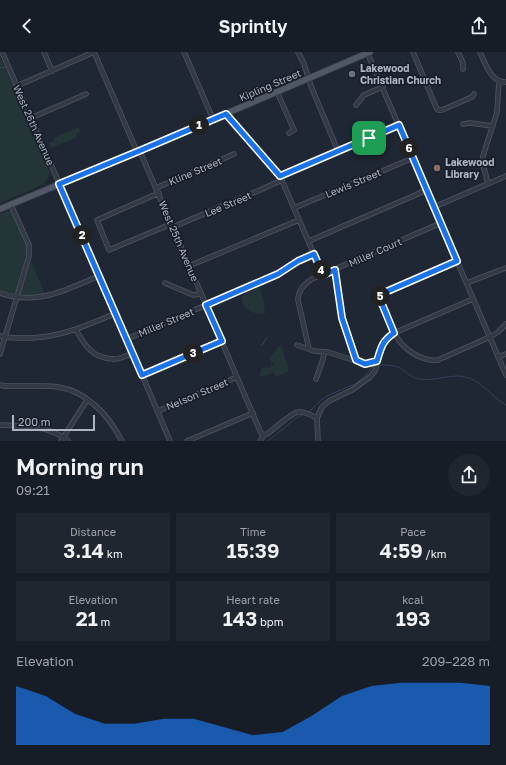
<!DOCTYPE html>
<html lang="en">
<head>
<meta charset="utf-8">
<style>
  :root { --surface:#171d27; --page:#20262f; --text:#f1f3f6; --muted:#9ea2a7; --accent:#1a73e8 }
  body { margin:0; font-family:"Golos Text",sans-serif; background:var(--page); color:var(--text); height:100vh; display:flex; flex-direction:column; font-size:15px; white-space:nowrap }
  * { box-sizing:border-box; margin:0 }
  p { font-size:13px; color:var(--muted) }
  .icon { flex:none; width:22px; height:22px; fill:none; stroke:currentColor; stroke-width:2; stroke-linecap:round; stroke-linejoin:round }
  .map { position:relative; height:389px; overflow:hidden }
  .panel { display:flex; flex-direction:column; background:var(--surface); flex:1 }
  .panel>* { flex:none }
  .scale { position:absolute; left:12px; bottom:10px; width:83px; box-sizing:border-box; padding-left:4px; border:2px solid #acb3c2; border-top:0; font-size:11px; line-height:14px; white-space:nowrap; color:#acb3c2; -webkit-text-stroke:3px #181e29; paint-order:stroke }
  .pin { position:absolute; display:grid; place-items:center; width:34px; height:34px; color:#fff; margin:-17px; border-radius:8px; box-shadow:0 2px 6px #0006 }
  .km { position:absolute; width:20px; height:20px; margin:-10px; border-radius:50%; background:#222; color:#fff; font-size:11px; line-height:20px; text-align:center }
  .round { display:grid; place-items:center; flex:none; width:42px; height:42px; border-radius:21px; background:var(--page) }
  .overview { display:flex; align-items:center; justify-content:space-between; height:68px; padding:0 16px }
  h1 { font-size:22px; font-weight:600; line-height:30px }
  .stats { display:grid; grid-template-columns:repeat(3,1fr); gap:6px; height:68px; padding:4px 16px }
  .stats div { display:grid; align-content:center; border-radius:0px; background:var(--page); text-align:center }
  .stats b { font-size:20px; font-weight:600 }
  .stats small { font-size:11px; font-weight:400 }
  .stats p { font-size:11px }
  .chart { height:112px; padding:8px 16px }
  .chart p { display:flex; justify-content:space-between }
  .chart svg { width:100%; height:72px; margin-top:4px; fill:var(--accent); opacity:.7 }
  header { display:flex; justify-content:space-between; align-items:center; height:52px; padding:0 16px; background:var(--surface); font-size:18px; font-weight:600 }
  .map>svg:first-child { display:block }
  .green { fill:#243537 }
  .lines { fill:none; stroke-linecap:round; stroke-linejoin:round }
  .stream { stroke:#33425b; stroke-width:1 }
  .minor-casing { stroke:#505663; stroke-width:5.5 }
  .major-casing { stroke:#3c424e; stroke-width:7 }
  .minor { stroke:#333945; stroke-width:4 }
  .major { stroke:#505865; stroke-width:5.5 }
  .route-casing { stroke:#fff; stroke-width:8 }
  .route { stroke:#1a73e8; stroke-width:5 }
  .worship-dot { fill:#6b7280; stroke:#181e29; stroke-width:1.5 }
  .education-dot { fill:#8d6e63; stroke:#181e29; stroke-width:1.5 }
  .labels { text-anchor:middle; dominant-baseline:central; stroke-width:3.5; stroke-linejoin:round; paint-order:stroke }
  .poi-label { font-size:10px; font-weight:bold; fill:#acb3c2; stroke:#181e29; text-anchor:start }
  .street-label { font-size:10px; fill:#acb3c2; stroke:#181e29 }
</style>
</head>
<body>
<header><svg class="icon" aria-label="back" viewBox="0 0 24 24"><path d="M15 5l-7 7 7 7"/></svg>Sprintly<svg class="icon" aria-label="share" viewBox="0 0 24 24"><path d="M12 15V3M7 8l5-5 5 5M5 13v7h14v-7"/></svg></header>
<div class="map">
<svg width="506" height="389" viewBox="0 0 506 389">
  <rect width="100%" height="100%" fill="#1f2734"/>
  <path class="green" d="M 0,4 L 50,121 L 44,132 L 0,151 Z
    M 79,75 L 80,80 L 76,82 L 77,85 L 51,96 L 49,91 L 55,89 L 53,86 Z
    M 11,158 L 27,192 L 27,201 L 15,242 L 0,238 L 0,162 Z
    M 31,209 L 45,242 L 28,244 L 20,244 L 20,242 Z
    M 256,236 L 260,237 L 264,251 L 265,262 C 252,262 245,259 241,246 L 244,242 Z
    M 281,292 L 289,319 L 276,325 L 274,320 L 262,325 L 259,322 L 262,316 L 267,315 L 271,316 L 271,314 L 275,312 L 269,307 C 271,303 278,296 281,292 Z"/>
  <g class="lines">
    <path class="stream" d="M 0,16 L 6,15 L 18,42
      M 19,45 L 23,56
      M 261,293 L 262,293 L 267,285
      M 379,313 C 385,313 392,313 398,315 C 405,318 411,326 419,327 C 435,330 453,320 469,326 C 483,331 493,346 506,353
      M 310,359 L 321,348 L 329,343 L 355,332 L 366,323 L 373,314
      M 268,389 L 295,367 L 302,363"/>
    <g class="minor-casing">
      <path id="minor" d="M 2,0 L 127,287 L 170,389
        M 44,0 L 52,19
        M 94,0 L 135,95 L 142,104 L 261,381 L 264,383 L 267,382 C 274,377 291,361 298,360 C 304,359 311,363 317,366
        M 184,0 L 213,67
        M 298,0 L 304,12 L 311,34 L 338,99
        M 367,0 L 506,323
        M 413,0 L 436,55 L 438,58 L 442,58 L 472,45 L 474,42
        M 458,0 L 463,11 L 463,17
        M 480,0 C 485,11 491,31 506,30
        M 17,34 L 94,0
        M 277,40 L 294,78 L 289,81
        M 356,53 L 364,43 L 383,35
        M 226,62 L 280,124 L 323,223
        M 31,66 L 86,42
        M 463,72 L 470,71 L 493,74
        M 280,124 L 399,73
        M 488,131 L 483,113 L 483,104 L 497,60 L 499,29
        M 156,136 L 234,102
        M 159,141 L 97,168 L 109,198 L 171,172
        M 434,155 L 506,124
        M 294,156 L 413,106
        M 173,175 L 260,138 L 282,128
        M 309,189 L 427,138
        M 457,209 L 381,242 L 380,247 C 385,260 392,282 402,292 C 405,296 410,299 414,302 C 422,306 428,309 438,308 L 490,285 L 498,280 L 506,272
        M 189,214 L 299,168
        M 335,218 L 342,266 L 356,308
        M 165,231 L 193,243 L 201,242
        M 467,231 L 500,218 L 506,216
        M 0,241 C 38,254 65,238 99,224
        M 76,278 C 85,294 93,307 115,307 C 120,307 127,303 133,301
        M 0,284 C 7,286 14,286 21,286 C 57,287 83,275 116,261
        M 127,287 L 278,222 L 298,209 L 314,202
        M 297,293 L 314,299 L 328,300 L 365,312 L 377,309
        M 309,297 L 298,248 C 298,239 304,232 312,227 L 441,171
        M 0,302 L 29,204 L 29,193 L 11,153
        M 498,305 L 506,302
        M 142,323 L 222,289
        M 316,327 L 323,307 L 324,300
        M 0,333 L 4,334 C 16,334 27,334 39,334 C 45,334 52,334 58,335 C 87,339 109,364 122,389
        M 158,359 L 237,325
        M 0,373 C 23,374 50,373 68,389
        M 61,389 L 87,348
        M 187,389 L 253,361
        M 260,389 L 264,383
        M 318,389 L 317,366 L 322,355 L 329,349 L 352,338 L 370,325 L 375,319 L 383,291 L 387,286 L 394,281 L 473,247"/>
    </g>
    <g class="major-casing">
      <path id="major" d="M 0,157 L 139,99 L 370,0"/>
    </g>
    <use href="#minor" class="minor"/>
    <use href="#major" class="major"/>
  </g>
  <g class="lines">
    <g class="route-casing">
      <path id="route" d="M 226,62 L 280,124 L 399,73 L 457,209 L 381,242 L 380,247 L 394,281 C 382,289 381,296 377,309 L 365,312 L 356,308 L 342,266 L 335,218 L 323,223 L 314,202 L 298,209 L 278,222 L 206,253 L 222,289 L 142,323 L 59,132 L 139,99 Z"/>
    </g>
    <use href="#route" class="route"/>
  </g>
  <circle class="worship-dot" cx="352" cy="22" r="4"/>
  <circle class="education-dot" cx="437" cy="116" r="4"/>
  <g class="labels">
    <g class="poi-label">
      <text x="360" y="16">Lakewood<tspan x="360" dy="12">Christian Church</tspan></text>
      <text x="445" y="110">Lakewood<tspan x="445" dy="12">Library</tspan></text>
    </g>
    <g class="street-label">
      <text transform="translate(270 33) rotate(-23)">Kipling Street</text>
      <text transform="translate(34 73) rotate(66)">West 26th Avenue</text>
      <text transform="translate(195 119) rotate(-23)">Kline Street</text>
      <text transform="translate(353 131) rotate(-23)">Lewis Street</text>
      <text transform="translate(228 152) rotate(-23)">Lee Street</text>
      <text transform="translate(179 189) rotate(67)">West 25th Avenue</text>
      <text transform="translate(375 200) rotate(-24)">Miller Court</text>
      <text transform="translate(166 270) rotate(-23)">Miller Street</text>
      <text transform="translate(197 342) rotate(-23)">Nelson Street</text>
    </g>
  </g>
</svg>
<div class="scale">200 m</div>
<div class="pin" style="left:369px;top:86px;background:#1e9e55"><svg class="icon" aria-label="arrive" viewBox="0 0 24 24"><path d="M6 21V4h12l-3 4 3 4H6"/></svg></div>
<b class="km" style="left:199px;top:73px">1</b>
<b class="km" style="left:82px;top:183px">2</b>
<b class="km" style="left:193px;top:301px">3</b>
<b class="km" style="left:321px;top:218px">4</b>
<b class="km" style="left:380px;top:244px">5</b>
<b class="km" style="left:409px;top:96px">6</b>
</div>
<section class="panel">
<div class="overview"><div><h1>Morning run</h1><p>09:21</p></div><a class="round"><svg class="icon" aria-label="share" viewBox="0 0 24 24"><path d="M12 15V3M7 8l5-5 5 5M5 13v7h14v-7"/></svg></a></div>
<div class="stats">
<div><p>Distance</p><b>3.14<small> km</small></b></div>
<div><p>Time</p><b>15:39</b></div>
<div><p>Pace</p><b>4:59<small> /km</small></b></div>
</div>
<div class="stats">
<div><p>Elevation</p><b>21<small> m</small></b></div>
<div><p>Heart rate</p><b>143<small> bpm</small></b></div>
<div><p>kcal</p><b>193</b></div>
</div>
<div class="chart"><p><span>Elevation</span>209–228 m</p>
<svg viewBox="0 0 160 44" preserveAspectRatio="none"><path d="M0 44V8L10 14L20 25L30 31L40 31L50 28L60 28L70 33L80 38L90 36L100 26L110 14L120 8L130 6L140 6L150 6L160 8V44z"/></svg>
</div>
</section>
</body>
</html>
